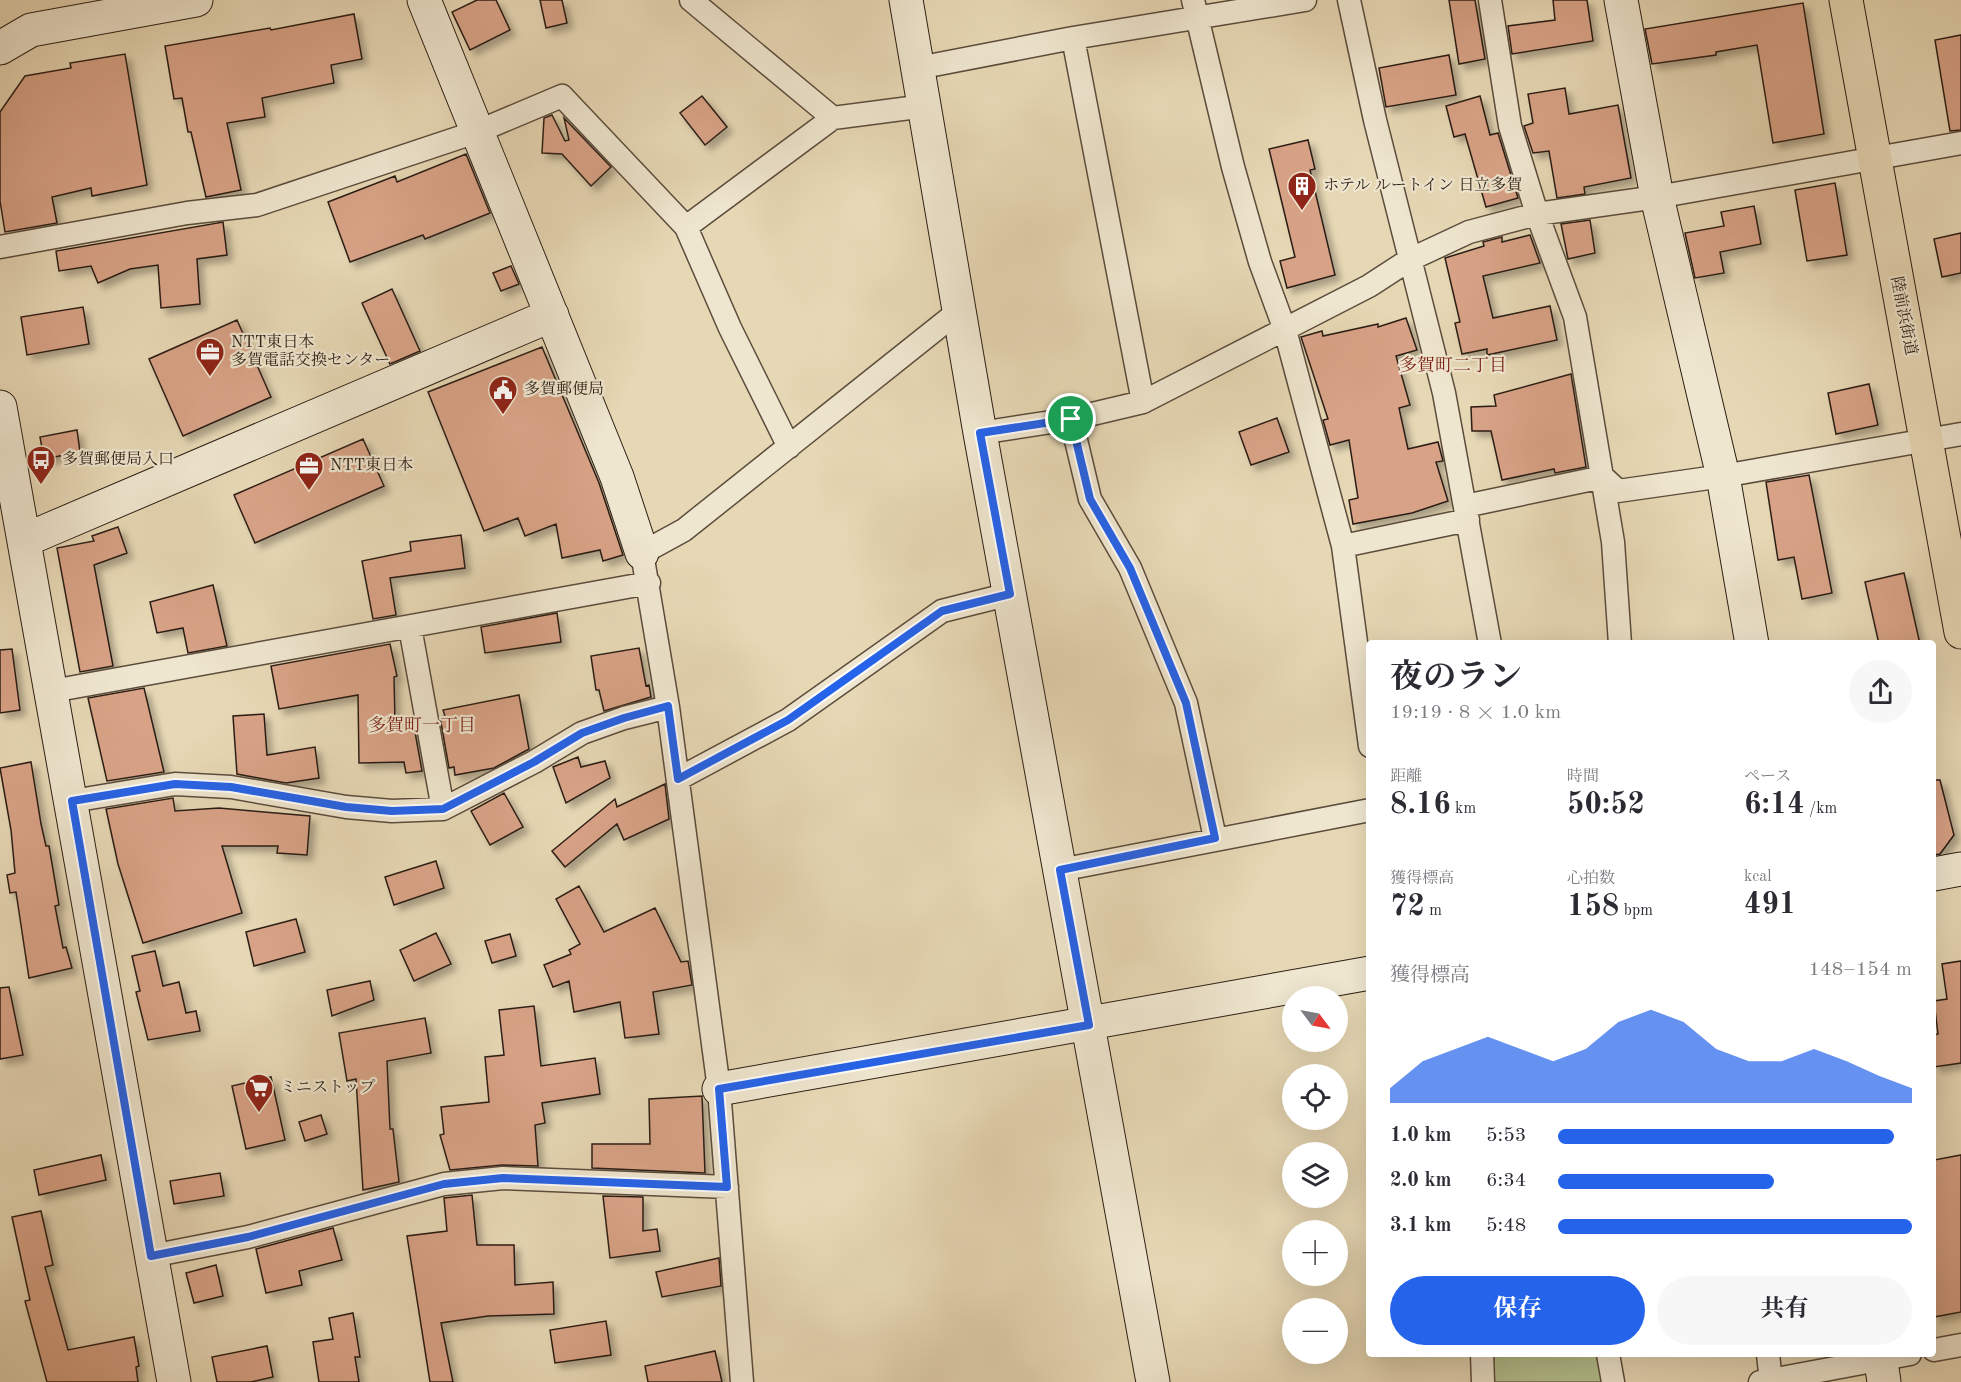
<!DOCTYPE html>
<html lang="ja">
<head>
<meta charset="utf-8">
<style>
  :root { --surface:#fff; --page:#f7f7f7; --text:#2b2b33; --muted:#7c7c81; --accent:#2563eb }
  body { margin:0; font-family:"Old Standard TT","Noto Serif JP",serif; background:var(--page); color:var(--text); height:100vh; display:flex; flex-direction:column; font-size:22px; white-space:nowrap }
  * { box-sizing:border-box; margin:0 }
  p { font-size:20px; color:var(--muted) }
  .icon { flex:none; width:33px; height:33px; fill:none; stroke:currentColor; stroke-width:2; stroke-linecap:round; stroke-linejoin:round }
  .map { position:relative; flex:1; overflow:hidden }
  .panel { position:absolute; left:1366px; top:640px; width:570px; height:717px; display:flex; flex-direction:column; background:var(--surface); border-radius:6px; box-shadow:0 6px 24px #0002 }
  .panel>* { flex:none }
  .needle { width:39px; rotate:122deg }
  .controls { position:absolute; left:1282px; top:986px; display:grid; gap:12px }
  .controls a { display:grid; place-items:center; width:66px; height:66px; border-radius:50%; background:var(--surface); box-shadow:0 6px 24px #0002; font-size:30px }
  .pin { position:absolute; display:grid; place-items:center; width:51px; height:51px; color:#fff; margin:-26px; border:3px solid #fff; border-radius:50%; box-shadow:0 2px 6px #0007 }
  .round { display:grid; place-items:center; flex:none; width:63px; height:63px; border-radius:32px; background:var(--page) }
  .head { display:flex; align-items:center; justify-content:space-between; height:102px; padding:0 24px }
  h1 { font-size:33px; font-weight:700; line-height:45px }
  .metrics { display:grid; grid-template-columns:repeat(3,1fr); gap:9px; height:102px; padding:6px 24px }
  .metrics div { display:grid; align-content:center }
  .metrics b { font-size:30px; font-weight:700 }
  .metrics small { font-size:16px; font-weight:400 }
  .metrics p { font-size:16px }
  .chart { height:168px; padding:12px 24px }
  .chart p { display:flex; justify-content:space-between }
  .chart svg { width:100%; height:108px; margin-top:6px; fill:var(--accent); opacity:.7 }
  .button { display:flex; gap:12px; margin-top:auto; padding:12px 24px }
  .button a { flex:1; height:69px; border-radius:36px; background:var(--accent); color:#fff; font-size:24px; font-weight:700; line-height:69px; text-align:center }
  .button a+a { background:var(--page); color:var(--text) }
  ul { padding:0 24px; list-style:none; font-size:20px }
  li { display:grid; grid-template-columns:96px 72px 1fr; align-items:center; height:45px }
  li i { height:15px; border-radius:8px; background:var(--accent) }
  .map>svg:first-child { display:block }
  .green { fill:#b4bf8e; stroke:#706e51; stroke-width:1.5 }
  .building { fill:#d8a286; stroke:#2c1e14; stroke-width:1.5; filter:url(#shadow) }
  .lines { fill:none; stroke-linecap:round; stroke-linejoin:round }
  .street-casing { stroke:#5b4c3c; stroke-width:25 }
  .secondary-casing { stroke:#2c1e14; stroke-width:35 }
  .highway-casing { stroke:#2c1e14; stroke-width:35 }
  .street { stroke:#efe6cf; stroke-width:22 }
  .secondary { stroke:#efe6cf; stroke-width:33 }
  .highway { stroke:#e7d8b5; stroke-width:33 }
  .route-casing { stroke:#fff; stroke-width:12 }
  .route { stroke:#2563eb; stroke-width:8 }
  .labels { text-anchor:middle; dominant-baseline:central; stroke-width:4.5; stroke-linejoin:round; paint-order:stroke }
  .poi-label { font-size:16px; fill:#2c1e14; stroke:#efe6cf; text-anchor:start }
  .street-label { font-size:16px; fill:#2c1e14; stroke:#efe6cf }
  .neighbourhood-label { font-size:18px; fill:#7a1f14; stroke:#efe6cf }
</style>
</head>
<body>
<div class="map">
<svg width="1961" height="1382" viewBox="0 0 1961 1382">
  <defs>
    <filter id="shadow"><feDropShadow dx="5.5" dy="5.5" stdDeviation="3" flood-color="#0004"/></filter>
  </defs>
  <rect width="100%" height="100%" fill="#e7d8b5"/>
  <filter id="stains"><feTurbulence type="fractalNoise" baseFrequency=".00333" numOctaves="4"/><feColorMatrix values="0 0 0 0 .2 0 0 0 0 .09 0 0 0 0 .02 0 0 0 .5 -.17"/></filter>
  <radialGradient id="worn" r=".72"><stop offset=".6" stop-color="#630" stop-opacity="0"/><stop offset="1" stop-color="#630" stop-opacity=".3"/></radialGradient>
  <path class="green" d="M 1482,1355 L 1608,1355 L 1613,1382 L 1483,1382 Z"/>
  <path class="building" d="M 477,0 L 496,0 L 510,30 L 470,50 L 452,12 Z
    M 540,0 L 562,0 L 567,23 L 546,28 Z
    M 1449,0 L 1475,0 L 1485,59 L 1459,64 Z
    M 1553,0 L 1587,0 L 1593,41 L 1512,54 L 1508,26 L 1555,20 Z
    M 1803,3 L 1824,134 L 1773,143 L 1757,45 L 1716,52 L 1716,55 L 1652,64 L 1645,29 Z
    M 354,14 L 362,59 L 331,65 L 334,83 L 262,98 L 265,117 L 227,123 L 241,190 L 206,197 L 191,132 L 188,132 L 182,98 L 174,99 L 165,46 L 270,28 L 271,30 Z
    M 1961,35 L 1961,130 L 1950,131 L 1935,40 Z
    M 125,54 L 147,185 L 92,196 L 91,188 L 52,197 L 57,223 L 5,232 L 0,201 L 0,112 L 25,76 L 71,68 L 70,63 Z
    M 1449,55 L 1456,95 L 1386,107 L 1379,68 Z
    M 1565,88 L 1569,114 L 1618,105 L 1631,178 L 1584,187 L 1585,194 L 1557,198 L 1549,151 L 1533,153 L 1524,126 L 1533,123 L 1528,94 Z
    M 702,96 L 727,127 L 705,145 L 680,113 Z
    M 1480,96 L 1490,135 L 1498,133 L 1518,198 L 1486,207 L 1465,134 L 1454,137 L 1446,106 Z
    M 552,115 L 565,141 L 569,140 L 564,118 L 611,167 L 591,186 L 562,154 L 542,153 L 544,118 Z
    M 1308,140 L 1315,169 L 1310,170 L 1335,275 L 1287,288 L 1280,261 L 1295,257 L 1269,149 Z
    M 466,154 L 490,213 L 425,239 L 423,235 L 350,262 L 328,202 L 395,176 L 397,182 Z
    M 1835,183 L 1847,255 L 1807,261 L 1795,190 Z
    M 1754,206 L 1761,244 L 1720,252 L 1724,273 L 1695,278 L 1685,233 L 1724,226 L 1721,212 Z
    M 1590,220 L 1595,253 L 1568,259 L 1561,224 Z
    M 223,222 L 227,255 L 197,259 L 200,304 L 161,308 L 158,265 L 130,269 L 98,283 L 91,266 L 59,271 L 56,251 Z
    M 1961,233 L 1961,273 L 1942,277 L 1934,239 Z
    M 1530,235 L 1540,263 L 1483,276 L 1493,318 L 1550,306 L 1557,340 L 1487,355 L 1487,349 L 1462,354 L 1455,323 L 1460,322 L 1445,258 L 1484,246 L 1483,242 L 1502,237 L 1502,242 Z
    M 511,266 L 519,284 L 501,291 L 493,273 Z
    M 392,289 L 420,351 L 390,364 L 362,303 Z
    M 83,307 L 89,344 L 27,355 L 21,317 Z
    M 1406,318 L 1417,350 L 1396,356 L 1410,405 L 1399,408 L 1408,449 L 1438,442 L 1443,461 L 1436,462 L 1448,501 L 1412,513 L 1353,524 L 1349,500 L 1358,498 L 1349,440 L 1330,445 L 1323,420 L 1328,419 L 1301,337 L 1322,331 L 1323,336 L 1378,324 L 1378,327 Z
    M 237,320 L 271,397 L 183,436 L 149,359 Z
    M 542,347 L 599,483 L 623,555 L 603,561 L 600,550 L 562,558 L 556,524 L 525,536 L 518,518 L 484,531 L 428,392 Z
    M 1571,374 L 1586,467 L 1555,473 L 1554,469 L 1502,480 L 1491,431 L 1472,431 L 1471,407 L 1496,406 L 1494,395 Z
    M 1869,384 L 1878,425 L 1836,434 L 1828,393 Z
    M 1277,418 L 1289,452 L 1251,465 L 1239,432 Z
    M 77,430 L 80,452 L 44,459 L 40,437 Z
    M 363,439 L 384,486 L 255,543 L 234,495 Z
    M 1809,475 L 1832,593 L 1802,599 L 1794,557 L 1778,560 L 1766,482 Z
    M 118,527 L 127,553 L 94,565 L 113,666 L 80,672 L 57,548 L 94,541 L 92,536 Z
    M 461,535 L 465,568 L 390,578 L 396,615 L 373,619 L 362,561 L 411,551 L 410,542 Z
    M 1904,573 L 1920,644 L 1879,644 L 1865,582 Z
    M 213,585 L 227,646 L 188,653 L 183,628 L 157,633 L 150,602 Z
    M 557,613 L 561,642 L 485,653 L 481,627 Z
    M 390,644 L 397,676 L 394,677 L 395,723 L 413,721 L 422,771 L 406,773 L 404,762 L 359,763 L 358,695 L 279,709 L 271,666 Z
    M 639,648 L 646,686 L 649,685 L 651,697 L 604,711 L 599,690 L 596,690 L 591,656 Z
    M 12,649 L 20,710 L 0,713 L 0,650 Z
    M 144,688 L 164,772 L 107,781 L 88,698 Z
    M 519,695 L 529,749 L 494,768 L 455,775 L 454,767 L 449,768 L 440,717 L 445,716 L 443,710 Z
    M 264,714 L 267,755 L 315,747 L 319,778 L 286,783 L 237,774 L 233,716 Z
    M 578,757 L 581,767 L 605,761 L 610,778 L 566,803 L 553,767 Z
    M 31,762 L 41,824 L 46,846 L 49,846 L 59,905 L 55,906 L 63,948 L 66,947 L 72,968 L 29,978 L 16,892 L 10,893 L 7,875 L 15,873 L 11,830 L 0,768 Z
    M 1934,780 L 1940,780 L 1954,835 L 1940,854 L 1934,855 Z
    M 665,784 L 669,819 L 624,840 L 617,824 L 565,867 L 552,851 L 615,799 L 617,807 Z
    M 504,793 L 523,827 L 490,845 L 471,811 Z
    M 173,798 L 175,811 L 219,808 L 310,816 L 307,855 L 277,853 L 278,846 L 222,846 L 242,913 L 143,943 L 118,864 L 106,809 Z
    M 436,861 L 444,888 L 394,905 L 385,877 Z
    M 579,886 L 604,932 L 655,908 L 681,962 L 688,961 L 692,985 L 653,992 L 659,1034 L 625,1038 L 620,1002 L 574,1012 L 569,981 L 553,987 L 544,965 L 571,954 L 569,950 L 580,944 L 556,899 Z
    M 296,919 L 305,952 L 254,966 L 246,932 Z
    M 436,933 L 451,964 L 414,981 L 400,950 Z
    M 510,934 L 516,956 L 492,963 L 485,941 Z
    M 155,951 L 163,986 L 179,982 L 186,1013 L 196,1011 L 200,1031 L 148,1040 L 136,992 L 140,991 L 132,956 Z
    M 1961,961 L 1961,1063 L 1934,1067 L 1934,1035 L 1938,1034 L 1934,1001 L 1947,999 L 1942,964 Z
    M 370,981 L 374,1000 L 332,1016 L 327,990 Z
    M 9,987 L 23,1055 L 0,1059 L 0,988 Z
    M 534,1006 L 541,1066 L 595,1058 L 600,1094 L 542,1103 L 545,1123 L 535,1125 L 538,1166 L 502,1165 L 450,1170 L 440,1135 L 444,1134 L 441,1107 L 489,1102 L 485,1057 L 504,1055 L 499,1010 Z
    M 425,1018 L 431,1053 L 387,1061 L 390,1129 L 393,1129 L 399,1182 L 363,1190 L 356,1079 L 347,1081 L 339,1033 Z
    M 271,1077 L 285,1140 L 246,1149 L 232,1086 Z
    M 702,1096 L 705,1173 L 592,1168 L 592,1144 L 650,1144 L 649,1099 Z
    M 321,1115 L 327,1134 L 305,1141 L 299,1122 Z
    M 101,1155 L 106,1180 L 39,1195 L 34,1170 Z
    M 1961,1155 L 1961,1312 L 1934,1317 L 1934,1160 Z
    M 220,1173 L 224,1196 L 174,1204 L 170,1181 Z
    M 472,1195 L 477,1245 L 514,1245 L 515,1285 L 553,1282 L 554,1314 L 488,1316 L 441,1323 L 453,1382 L 430,1382 L 407,1236 L 447,1231 L 444,1198 Z
    M 603,1196 L 643,1197 L 643,1231 L 657,1229 L 660,1251 L 610,1258 Z
    M 41,1211 L 53,1265 L 45,1267 L 68,1350 L 134,1337 L 139,1366 L 136,1367 L 138,1382 L 47,1382 L 25,1301 L 30,1300 L 12,1217 Z
    M 333,1228 L 342,1260 L 299,1271 L 302,1285 L 266,1293 L 256,1249 Z
    M 719,1258 L 721,1286 L 662,1297 L 656,1272 Z
    M 216,1265 L 223,1296 L 194,1303 L 186,1273 Z
    M 353,1313 L 360,1357 L 355,1357 L 359,1382 L 319,1382 L 313,1342 L 333,1339 L 329,1318 Z
    M 606,1321 L 611,1355 L 555,1363 L 550,1330 Z
    M 267,1346 L 273,1377 L 251,1382 L 217,1382 L 212,1357 Z
    M 715,1351 L 722,1382 L 648,1382 L 645,1366 Z"/>
  <g class="lines">
    <g class="street-casing">
      <path id="street" d="M 691,0 L 833,118 L 925,106
        M 1193,0 L 1233,167 L 1260,262 L 1285,330 L 1343,546 L 1370,746
        M 1349,0 L 1375,120 L 1444,393 L 1490,644
        M 1490,0 L 1510,126 L 1537,214 L 1575,317 L 1613,542 L 1620,644
        M 1073,38 L 1143,402
        M 918,68 L 1073,38 L 1305,0
        M 686,227 L 833,118
        M 0,247 L 187,213 L 257,205 L 479,131 L 562,96 L 686,227 L 730,328 L 789,447
        M 1071,419 L 1090,499 L 1130,568 L 1186,703 L 1215,838
        M 980,433 L 1071,419 L 1143,402 L 1369,286 L 1409,260 L 1469,232 L 1537,214 L 1657,197 L 1961,143
        M 1465,506 L 1603,477 L 1618,491 L 1723,476 L 1961,434
        M 1343,546 L 1468,520
        M 410,627 L 443,809
        M 52,691 L 649,583
        M 678,779 L 788,720 L 942,611 L 1010,594
        M 72,801 L 175,784 L 231,787 L 346,807 L 392,811 L 443,809 L 534,762 L 582,733 L 624,718 L 668,707
        M 1060,870 L 1370,810
        M 151,1256 L 248,1237 L 444,1184 L 503,1178 L 727,1187
        M 1934,1350 L 1961,1345
        M 1482,1354 L 1483,1382
        M 1608,1354 L 1613,1382
        M 1768,1354 L 1771,1382
        M 742,1382 L 719,1089 L 668,707 L 642,553 L 684,530 L 960,310
        M 1760,1382 L 1910,1354"/>
    </g>
    <g class="secondary-casing">
      <path id="secondary" d="M 424,0 L 617,477 L 642,553
        M 906,0 L 980,433 L 1153,1382
        M 1621,0 L 1657,197 L 1723,476 L 1752,644
        M 0,48 L 31,30 L 196,0
        M 0,407 L 174,1382
        M 25,540 L 552,315
        M 1934,874 L 1961,869
        M 719,1089 L 1370,973
        M 1880,1354 L 1884,1382"/>
    </g>
    <g class="highway-casing">
      <path id="highway" d="M 1846,0 L 1961,632"/>
    </g>
    <use href="#street" class="street"/>
    <use href="#secondary" class="secondary"/>
    <use href="#highway" class="highway"/>
  </g>
  <g class="lines">
    <g class="route-casing">
      <path id="route" d="M 1071,419 L 1090,499 L 1130,568 L 1186,703 L 1215,838 L 1060,870 L 1089,1025 L 719,1089 L 727,1187 L 503,1178 L 444,1184 L 248,1237 L 151,1256 L 72,801 L 175,784 L 231,787 L 346,807 L 392,811 L 443,809 L 534,762 L 582,733 L 624,718 L 668,706 L 678,779 L 788,720 L 942,611 L 1010,594 L 980,433 Z"/>
    </g>
    <use href="#route" class="route"/>
  </g>
  <defs>
    <g id="building-pin" transform="scale(1.5)"><path d="M0 17L-7.5 6A9.5 9.5 0 1 1 7.5 6Z" fill="#8f2418" stroke="#efe6cf"/><path d="M-4-6H4V6H1V3H-1V6H-4ZM-2.5-4.3h1.7v1.8h-1.7ZM.8-4.3h1.7v1.8H.8ZM-2.5-1h1.7V.8h-1.7ZM.8-1h1.7V.8H.8Z" fill="#fff"/></g>
    <g id="office-pin" transform="scale(1.5)"><path d="M0 17L-7.5 6A9.5 9.5 0 1 1 7.5 6Z" fill="#8f2418" stroke="#efe6cf"/><path d="M-6-3h4V-5.5h4V-3h4V5H-6ZM-1-4.5V-3h2v-1.5ZM-6 0V1H6V0Z" fill="#fff"/></g>
    <g id="civic-pin" transform="scale(1.5)"><path d="M0 17L-7.5 6A9.5 9.5 0 1 1 7.5 6Z" fill="#8f2418" stroke="#efe6cf"/><path d="M-.6-6.5H3V-4.5H.6V-3L4-1V1h2V6H-6V1h2V-1L-.6-3ZM-1.2 2.5V6h2.4V2.5Z" fill="#fff"/></g>
    <g id="bus-pin" transform="scale(1.5)"><path d="M0 17L-7.5 6A9.5 9.5 0 1 1 7.5 6Z" fill="#8f2418" stroke="#efe6cf"/><path d="M-5-6H5V4H4V6H2V4H-2V6H-4V4H-5ZM-3.5-4V0h7V-4ZM-3.5 1.2v1.5H-2V1.2ZM2 1.2v1.5H3.5V1.2Z" fill="#fff"/></g>
    <g id="supermarket-pin" transform="scale(1.5)"><path d="M0 17L-7.5 6A9.5 9.5 0 1 1 7.5 6Z" fill="#8f2418" stroke="#efe6cf"/><path d="M-6-5.5h2.5l.6 2H6L4.5 2H-2.5L-4.4-4H-6ZM-1.5 3.2a1.3 1.3 0 1 0 .1 0ZM3 3.2a1.3 1.3 0 1 0 .1 0Z" fill="#fff"/></g>
  </defs>
  <g fill-rule="evenodd">
    <use href="#building-pin" x="1302" y="186"/>
    <use href="#office-pin" x="210" y="352"/>
    <use href="#civic-pin" x="503" y="390"/>
    <use href="#bus-pin" x="41" y="460"/>
    <use href="#office-pin" x="309" y="466"/>
    <use href="#supermarket-pin" x="259" y="1088"/>
  </g>
  <g class="labels">
    <g class="poi-label">
      <text x="1323" y="186">ホテル ルートイン 日立多賀</text>
      <text x="231" y="343">NTT東日本<tspan x="231" dy="18">多賀電話交換センター</tspan></text>
      <text x="524" y="390">多賀郵便局</text>
      <text x="62" y="460">多賀郵便局入口</text>
      <text x="330" y="466">NTT東日本</text>
      <text x="280" y="1088">ミニストップ</text>
    </g>
    <g class="street-label">
      <text transform="translate(1903 316) rotate(79)">陸前浜街道</text>
    </g>
    <g class="neighbourhood-label">
      <text x="1453" y="366">多賀町二丁目</text>
      <text x="422" y="726">多賀町一丁目</text>
    </g>
  </g>
  <rect width="100%" height="100%" filter="url(#stains)"/>
  <rect width="100%" height="100%" fill="url(#worn)"/>
</svg>
<div class="controls">
<a><svg class="needle" viewBox="-14 -14 28 28"><path d="M0-13l5 13h-10z" fill="#e53935"/><path d="M0 13l5-13h-10z" fill="#7c7c81"/></svg></a>
<a><svg class="icon" aria-label="locate" viewBox="0 0 24 24"><circle cx="12" cy="12" r="6"/><path d="M12 2v4M12 18v4M2 12h4M18 12h4"/></svg></a>
<a><svg class="icon" aria-label="layers" viewBox="0 0 24 24"><path d="M12 4l9 5-9 5-9-5zM3 14l9 5 9-5"/></svg></a>
<a>+</a>
<a>−</a>
</div>
<div class="pin" style="left:1071px;top:419px;background:#1e9e55"><svg class="icon" aria-label="arrive" viewBox="0 0 24 24"><path d="M6 21V4h12l-3 4 3 4H6"/></svg></div>
<section class="panel">
<div class="head"><div><h1>夜のラン</h1><p>19:19 · 8 × 1.0 km</p></div><a class="round"><svg class="icon" aria-label="share" viewBox="0 0 24 24"><path d="M12 15V3M7 8l5-5 5 5M5 13v7h14v-7"/></svg></a></div>
<div class="metrics">
<div><p>距離</p><b>8.16<small> km</small></b></div>
<div><p>時間</p><b>50:52</b></div>
<div><p>ペース</p><b>6:14<small> /km</small></b></div>
</div>
<div class="metrics">
<div><p>獲得標高</p><b>72<small> m</small></b></div>
<div><p>心拍数</p><b>158<small> bpm</small></b></div>
<div><p>kcal</p><b>491</b></div>
</div>
<div class="chart"><p><span>獲得標高</span>148–154 m</p>
<svg viewBox="0 0 160 44" preserveAspectRatio="none"><path d="M0 44V38L10 27L20 22L30 17L40 22L50 27L60 22L70 11L80 6L90 11L100 22L110 27L120 27L130 22L140 27L150 33L160 38V44z"/></svg>
</div>
<ul>
<li><b>1.0 km</b>5:53<i style="width:95%"></i></li>
<li><b>2.0 km</b>6:34<i style="width:61%"></i></li>
<li><b>3.1 km</b>5:48<i style="width:100%"></i></li>
</ul>
<div class="button"><a>保存</a><a>共有</a></div>
</section>
</div>
</body>
</html>
